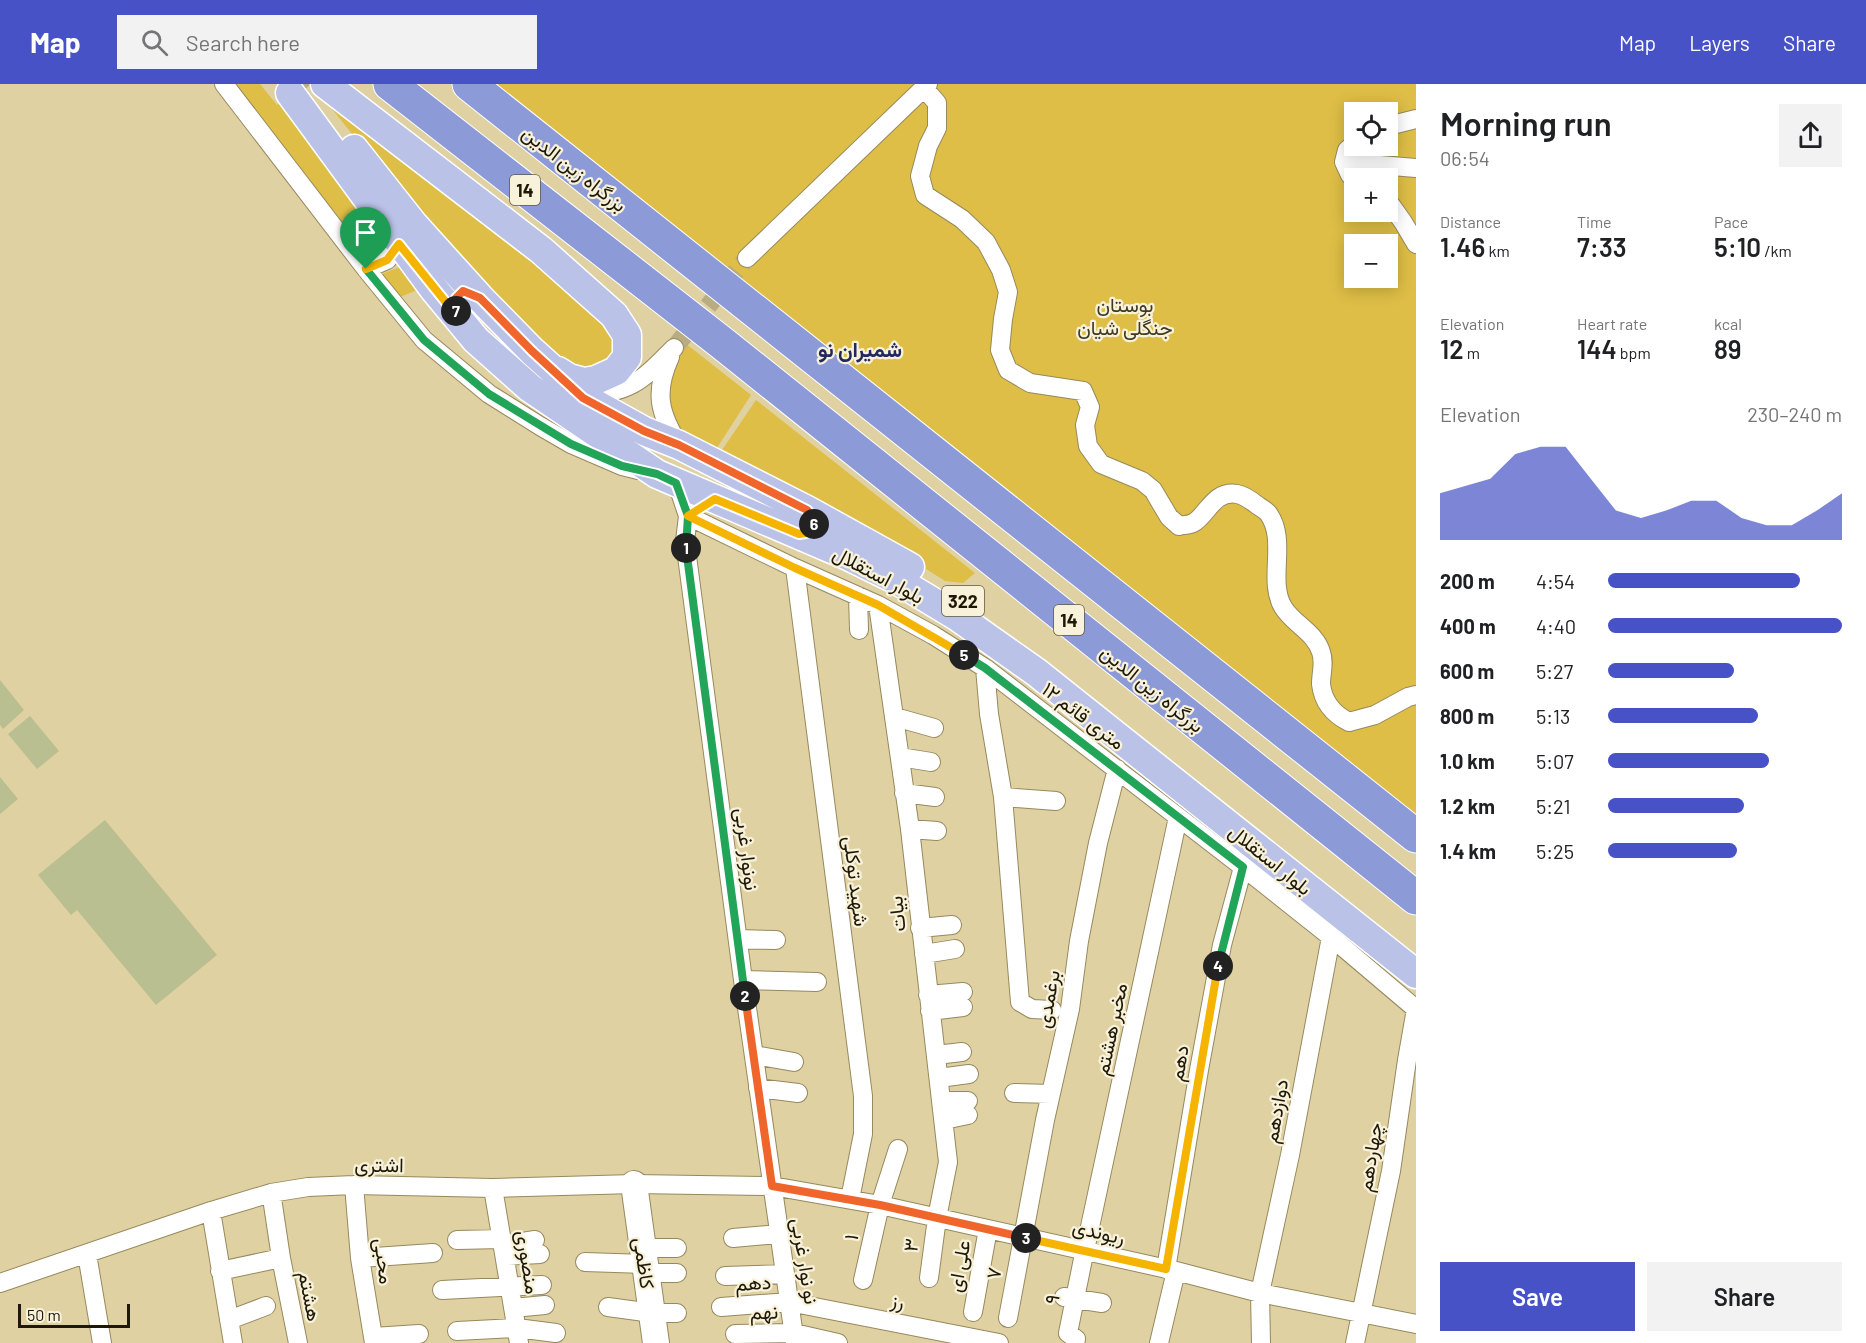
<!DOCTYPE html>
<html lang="en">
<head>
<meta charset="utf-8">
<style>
  :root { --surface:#fff; --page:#f2f2f2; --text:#202124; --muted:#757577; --accent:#4752c7 }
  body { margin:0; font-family:Barlow,Vazirmatn,sans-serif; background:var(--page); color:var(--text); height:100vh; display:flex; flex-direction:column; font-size:22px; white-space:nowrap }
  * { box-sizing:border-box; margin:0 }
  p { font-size:20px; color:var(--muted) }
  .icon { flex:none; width:33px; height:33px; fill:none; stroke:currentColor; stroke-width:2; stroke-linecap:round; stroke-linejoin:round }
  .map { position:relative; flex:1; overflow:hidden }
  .panel { display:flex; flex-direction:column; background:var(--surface); width:450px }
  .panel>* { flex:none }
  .fabs { position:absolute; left:1344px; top:18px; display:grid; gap:12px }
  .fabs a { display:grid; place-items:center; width:54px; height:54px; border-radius:0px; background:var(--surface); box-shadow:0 3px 15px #0003; font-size:30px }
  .scale { position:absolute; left:18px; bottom:15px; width:112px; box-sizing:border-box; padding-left:6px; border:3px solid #1e1807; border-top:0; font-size:16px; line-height:21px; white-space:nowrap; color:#1e1807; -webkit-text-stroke:4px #f9f2db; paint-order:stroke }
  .pin { position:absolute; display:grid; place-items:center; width:51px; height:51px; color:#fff; margin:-62px -26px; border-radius:50% 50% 50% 0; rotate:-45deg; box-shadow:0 0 6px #0007 }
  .pin .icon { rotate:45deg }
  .km { position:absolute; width:30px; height:30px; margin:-15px; border-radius:50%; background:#222; color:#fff; font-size:16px; line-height:30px; text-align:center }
  .round { display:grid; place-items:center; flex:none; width:63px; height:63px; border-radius:0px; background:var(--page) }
  .overview { display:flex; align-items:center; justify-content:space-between; height:102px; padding:0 24px }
  h1 { font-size:33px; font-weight:600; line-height:45px }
  .stats { display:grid; grid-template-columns:repeat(3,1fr); gap:9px; height:102px; padding:6px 24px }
  .stats div { display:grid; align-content:center }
  .stats b { font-size:26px; font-weight:600 }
  .stats small { font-size:16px; font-weight:400 }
  .stats p { font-size:16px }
  .chart { height:168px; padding:12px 24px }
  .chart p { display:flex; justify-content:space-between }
  .chart svg { width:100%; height:108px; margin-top:6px; fill:var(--accent); opacity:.7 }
  .primary-button { display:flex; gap:12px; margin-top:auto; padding:12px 24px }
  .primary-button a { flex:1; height:69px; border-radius:0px; background:var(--accent); color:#fff; font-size:24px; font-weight:600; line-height:69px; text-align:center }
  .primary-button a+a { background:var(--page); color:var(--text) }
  ul { padding:0 24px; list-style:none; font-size:20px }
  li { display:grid; grid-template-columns:96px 72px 1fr; align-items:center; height:45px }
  li i { height:15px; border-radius:8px; background:var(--accent) }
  header { display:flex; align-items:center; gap:36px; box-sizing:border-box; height:84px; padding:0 30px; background:var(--accent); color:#fff }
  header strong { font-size:28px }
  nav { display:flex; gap:33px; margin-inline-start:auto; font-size:21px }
  .search { width:420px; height:54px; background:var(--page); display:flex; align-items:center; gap:15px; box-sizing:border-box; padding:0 21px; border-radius:0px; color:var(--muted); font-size:22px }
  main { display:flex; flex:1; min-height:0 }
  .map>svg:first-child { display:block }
  .green { fill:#debe46; fill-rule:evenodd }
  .building { fill:#b9bf90 }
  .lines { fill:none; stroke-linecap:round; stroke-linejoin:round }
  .street-tunnel { stroke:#b8ac83; stroke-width:18; stroke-dasharray:18 9; stroke-linecap:butt }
  .primary-tunnel { stroke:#b8ac83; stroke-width:28; stroke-dasharray:28 14; stroke-linecap:butt }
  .street-casing { stroke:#96895d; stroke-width:20 }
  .secondary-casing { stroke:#96895d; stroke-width:28 }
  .primary-casing { stroke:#fff; stroke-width:31 }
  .highway-casing { stroke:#fff; stroke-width:35 }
  .street { stroke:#fff; stroke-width:18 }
  .secondary { stroke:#fff; stroke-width:26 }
  .primary { stroke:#bac2e8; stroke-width:28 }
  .highway { stroke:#8c9ad8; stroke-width:33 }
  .split-1-casing { stroke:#fff; stroke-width:12 }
  .split-2-casing { stroke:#fff; stroke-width:12 }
  .split-3-casing { stroke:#fff; stroke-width:12 }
  .split-4-casing { stroke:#fff; stroke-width:12 }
  .split-5-casing { stroke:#fff; stroke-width:12 }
  .split-6-casing { stroke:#fff; stroke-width:12 }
  .split-7-casing { stroke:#fff; stroke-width:12 }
  .split-8-casing { stroke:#fff; stroke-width:12 }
  .split-1 { stroke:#22a559; stroke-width:8 }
  .split-2 { stroke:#22a559; stroke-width:8 }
  .split-3 { stroke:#f0652b; stroke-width:8 }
  .split-4 { stroke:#f5b400; stroke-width:8 }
  .split-5 { stroke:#22a559; stroke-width:8 }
  .split-6 { stroke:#f5b400; stroke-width:8 }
  .split-7 { stroke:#f0652b; stroke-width:8 }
  .split-8 { stroke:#f5b400; stroke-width:8 }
  .labels { text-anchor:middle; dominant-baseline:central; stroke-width:4.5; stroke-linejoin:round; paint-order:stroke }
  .shield { fill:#f9f2db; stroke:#605947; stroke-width:1.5 }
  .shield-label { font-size:18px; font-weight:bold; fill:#1e1807 }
  .street-label { font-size:20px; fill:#1e1807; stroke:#f9f2db }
  .park-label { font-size:20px; fill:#403922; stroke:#f9f2db }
  .neighbourhood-label { font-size:21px; font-weight:bold; fill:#212860; stroke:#f9f2db }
</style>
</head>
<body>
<header>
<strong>Map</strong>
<div class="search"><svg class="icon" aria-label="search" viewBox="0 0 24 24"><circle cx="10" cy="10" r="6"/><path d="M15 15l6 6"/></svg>Search here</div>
<nav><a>Map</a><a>Layers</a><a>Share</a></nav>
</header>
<main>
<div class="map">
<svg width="1416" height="1259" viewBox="0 0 1416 1259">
  <rect width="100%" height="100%" fill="#dfd1a2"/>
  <path class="green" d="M 233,0 L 260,0 L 277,21 L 287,12 L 384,163 L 378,170 L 365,174 Z
    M 312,0 L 609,236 L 617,275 L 580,290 L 529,249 L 389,96 Z
    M 475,0 L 1416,0 L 1416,756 ZM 1354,28 L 1388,28 L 1388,62 L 1354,62 ZM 1354,94 L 1388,94 L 1388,128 L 1354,128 ZM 1354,160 L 1388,160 L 1388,194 L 1354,194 Z
    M 400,183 L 417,206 L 398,214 L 379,191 Z
    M 685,259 L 751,311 L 713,370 L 678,347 L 666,316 L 679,267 Z
    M 756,316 L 975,489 L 963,499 L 945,497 L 901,469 L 718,372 Z"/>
  <path class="building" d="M 0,596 L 24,626 L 3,645 L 0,641 Z
    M 30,632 L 59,667 L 37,685 L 8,650 Z
    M 0,693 L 18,715 L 0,730 Z
    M 105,736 L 217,871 L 156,921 L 77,826 L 71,831 L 38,791 Z"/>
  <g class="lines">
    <path class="street-tunnel" d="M 674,264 L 747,174"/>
    <path class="primary-tunnel" d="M 301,0 L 305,5"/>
    <g class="street-casing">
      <path id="street" d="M 224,0 L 366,185 L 424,256 L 489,310 L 540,342 L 571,360 L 622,382 L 638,386
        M 924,4 L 937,19 L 937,44 L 928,62 L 920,92 L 925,111 L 962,135 L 986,158 L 1001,186 L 1008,208 L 1003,235 L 1000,266 L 1008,286 L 1030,299 L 1083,307 L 1090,323 L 1085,341 L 1088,362 L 1101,380 L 1142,397 L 1153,406 L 1169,433 L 1179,442 C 1183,441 1189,441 1193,439 C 1207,432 1213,406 1237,410 C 1243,411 1252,417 1257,421 C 1260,423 1265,426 1268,429 C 1288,456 1267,496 1283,523 C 1293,540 1315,548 1321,568 C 1325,579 1321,588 1321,600 C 1323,618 1333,630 1349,638 L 1375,631 L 1408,613 L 1416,611
        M 1388,42 L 1416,35
        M 1354,60 L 1347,66 L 1344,78 L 1350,91 L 1355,94
        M 1344,78 L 1416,84
        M 1388,117 L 1403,138 L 1416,160
        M 747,174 L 928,0
        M 366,185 L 387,176 L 399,160
        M 670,273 C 654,308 659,329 679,361
        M 584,310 C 631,310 643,295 674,264
        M 677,399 L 688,432 L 685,457 L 743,896 L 795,1259
        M 688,432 L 795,484 L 878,521 L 933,551 L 985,584 L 1243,783 L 1331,853 L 1416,925 L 1407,976 L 1391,1087 L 1355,1259
        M 795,484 L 863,1012 L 863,1050 L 850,1115
        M 858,512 L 859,546
        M 878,521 L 910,745 L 948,1078 L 937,1134 L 929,1194
        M 985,584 L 989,630 L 1003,713 L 1020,918 L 1032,925 L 1052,926
        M 895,633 L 934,644
        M 900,673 L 931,678
        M 904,709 L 935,713
        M 1003,713 L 1056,717
        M 910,745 L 937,747
        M 920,844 L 952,841
        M 738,855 L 776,856
        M 924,870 L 955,865
        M 743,896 L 817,898
        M 928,911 L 963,908
        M 930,927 L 963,923
        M 754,971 L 794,978
        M 936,971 L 962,968
        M 939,994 L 969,990
        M 758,1004 L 798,1009
        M 1014,1009 L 1051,1010
        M 941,1017 L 968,1017
        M 944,1036 L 968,1031
        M 354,1101 L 360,1174 L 374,1259
        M 493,1104 L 519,1259
        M 272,1114 L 281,1174 L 298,1259
        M 211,1127 L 233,1259
        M 733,1154 L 779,1150
        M 457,1156 L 502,1155
        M 503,1161 L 535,1156
        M 643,1164 L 677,1164
        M 1085,1166 L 1178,733
        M 87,1170 L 102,1259
        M 505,1172 L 540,1170
        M 360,1174 L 433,1169
        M 585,1178 L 645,1180
        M 1166,1185 L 1199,986 L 1222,861 L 1243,783
        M 220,1187 L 281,1174
        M 647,1189 L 677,1189
        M 725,1192 L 785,1190
        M 863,1196 L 880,1121 L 898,1065
        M 0,1199 L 211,1127 L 271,1109 L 308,1103 L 354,1101 L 493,1104 L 634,1100 L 772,1102 L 880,1121 L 1176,1187 L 1260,1209 L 1416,1240
        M 442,1206 L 542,1201
        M 1064,1213 L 1102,1219
        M 608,1223 L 652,1229 L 677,1229
        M 721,1223 L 789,1218 L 999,1259
        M 513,1224 L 545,1221
        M 973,1228 L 988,1145
        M 1008,1234 L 1045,1036 L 1070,925 L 1079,857 L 1098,759 L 1117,685
        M 229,1236 L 266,1222
        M 457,1247 L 517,1244 L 556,1249
        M 735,1250 L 794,1249 L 838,1259
        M 373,1253 L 419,1250
        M 1075,1259 L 1076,1255 L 1068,1249 L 1083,1175
        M 1159,1259 L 1176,1187
        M 1261,1259 L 1260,1209 L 1290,1071 L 1331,853"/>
    </g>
    <g class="secondary-casing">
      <path id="secondary" d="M 634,1100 L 656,1259"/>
    </g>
    <g class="primary-casing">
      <path id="primary" d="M 325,0 L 541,166 L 614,231 L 627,251 L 627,273 L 616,287 L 596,296 L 584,298 L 569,294 L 558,287
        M 290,9 L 433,204 L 476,256 L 530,304 L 657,390 L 848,472 L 895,495 L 958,533 L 1036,588 L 1416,890
        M 354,65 L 414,141 L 480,214 L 532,267 L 583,313 L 644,347 L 679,361 L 807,426 L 910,483"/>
    </g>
    <g class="highway-casing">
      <path id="highway" d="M 390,0 L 722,259 L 1416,814
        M 469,0 L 1416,752"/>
    </g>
    <use href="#street" class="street"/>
    <use href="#secondary" class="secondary"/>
    <use href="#primary" class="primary"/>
    <use href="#highway" class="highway"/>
  </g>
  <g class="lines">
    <g class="split-1-casing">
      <path id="split-1" d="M 366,185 L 424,256 L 489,310 L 571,360 L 622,382 L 657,390 L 676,399 L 688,432 L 686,464"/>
    </g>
    <g class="split-2-casing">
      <path id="split-2" d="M 686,464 L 745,912"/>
    </g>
    <g class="split-3-casing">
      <path id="split-3" d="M 745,912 L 772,1102 L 880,1121 L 1026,1154"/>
    </g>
    <g class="split-4-casing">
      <path id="split-4" d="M 1026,1154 L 1166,1185 L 1218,882"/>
    </g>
    <g class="split-5-casing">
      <path id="split-5" d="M 964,571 L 985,584 L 1243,783 L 1218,882"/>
    </g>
    <g class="split-6-casing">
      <path id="split-6" d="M 814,440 L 806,449 L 799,450 L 715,415 L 688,432 L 795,484 L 878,521 L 964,571"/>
    </g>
    <g class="split-7-casing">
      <path id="split-7" d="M 456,227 L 456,214 L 463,207 L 480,214 L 532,267 L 583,314 L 644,347 L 679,361 L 807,426 L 813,434 L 814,440"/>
    </g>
    <g class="split-8-casing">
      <path id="split-8" d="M 366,185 L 387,176 L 399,160 L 457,232 L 456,227"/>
    </g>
    <use href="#split-1" class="split-1"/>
    <use href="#split-2" class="split-2"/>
    <use href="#split-3" class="split-3"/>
    <use href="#split-4" class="split-4"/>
    <use href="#split-5" class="split-5"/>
    <use href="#split-6" class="split-6"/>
    <use href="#split-7" class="split-7"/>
    <use href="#split-8" class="split-8"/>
  </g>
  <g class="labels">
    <g class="shield">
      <rect x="510" y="91" width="30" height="30" rx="4.5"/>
      <rect x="942" y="502" width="42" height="30" rx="4.5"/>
      <rect x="1054" y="521" width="30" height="30" rx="4.5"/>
    </g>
    <g class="shield-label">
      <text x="525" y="106">14</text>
      <text x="963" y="517">322</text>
      <text x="1069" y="536">14</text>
    </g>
    <g class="street-label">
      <text transform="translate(575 84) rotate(38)">بزرگراه زین الدین</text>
      <text transform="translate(879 490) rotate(28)">بلوار استقلال</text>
      <text transform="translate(1153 604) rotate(39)">بزرگراه زین الدین</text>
      <text transform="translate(1084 631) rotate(37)">۱۲ متری قائم</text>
      <text transform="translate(748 765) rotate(83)">نونوار غربی</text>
      <text transform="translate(1271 775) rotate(39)">بلوار استقلال</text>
      <text transform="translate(857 797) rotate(83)">شهید توکلی</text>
      <text transform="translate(896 830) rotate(-96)">بیات</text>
      <text transform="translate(1047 915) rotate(-80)">برغمدی</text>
      <text transform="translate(1110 945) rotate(-78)">مخبر هشتم</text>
      <text transform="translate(1178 979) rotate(-80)">دهم</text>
      <text transform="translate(1275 1027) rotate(-80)">دوازدهم</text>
      <text transform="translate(1369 1073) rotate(-81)">چهاردهم</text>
      <text transform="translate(379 1080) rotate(1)">اشتری</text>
      <text transform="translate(1099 1147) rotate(13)">ریوندی</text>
      <text transform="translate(850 1153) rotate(-77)">۱</text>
      <text transform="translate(910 1161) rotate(-82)">۳</text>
      <text transform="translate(385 1177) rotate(83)">محبی</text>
      <text transform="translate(806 1177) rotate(81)">نو نوار غربی</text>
      <text transform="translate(529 1178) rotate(81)">منصوری</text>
      <text transform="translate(645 1179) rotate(82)">کاظمی</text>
      <text transform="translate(958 1182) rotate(-80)">علی ای</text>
      <text transform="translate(993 1189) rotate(-80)">۷</text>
      <text transform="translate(753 1198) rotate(-4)">دهم</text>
      <text transform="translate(311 1212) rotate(79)">هشتم</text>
      <text transform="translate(1051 1215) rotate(-79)">۹</text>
      <text transform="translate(898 1216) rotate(11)">رز</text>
      <text transform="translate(764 1227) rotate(-2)">نهم</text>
    </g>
    <g class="park-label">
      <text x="1125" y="220">بوستان<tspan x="1125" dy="23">جنگلی شیان</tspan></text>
    </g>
    <g class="neighbourhood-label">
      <text x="860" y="264">شمیران نو</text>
    </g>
  </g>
</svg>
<div class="fabs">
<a><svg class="icon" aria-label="locate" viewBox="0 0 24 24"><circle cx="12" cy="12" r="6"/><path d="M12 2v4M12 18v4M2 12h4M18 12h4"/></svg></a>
<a>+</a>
<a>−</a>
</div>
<div class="scale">50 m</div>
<div class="pin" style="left:366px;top:185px;background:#1e9e55"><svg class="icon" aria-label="arrive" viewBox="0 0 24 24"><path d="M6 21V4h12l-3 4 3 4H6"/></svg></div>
<b class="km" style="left:686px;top:464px">1</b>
<b class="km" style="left:745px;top:912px">2</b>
<b class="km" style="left:1026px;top:1154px">3</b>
<b class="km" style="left:1218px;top:882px">4</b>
<b class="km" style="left:964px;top:571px">5</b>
<b class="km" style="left:814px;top:440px">6</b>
<b class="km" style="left:456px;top:227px">7</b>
</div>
<section class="panel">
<div class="overview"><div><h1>Morning run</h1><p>06:54</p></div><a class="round"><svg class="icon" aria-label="share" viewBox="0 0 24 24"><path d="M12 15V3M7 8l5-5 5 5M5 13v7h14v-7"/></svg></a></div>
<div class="stats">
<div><p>Distance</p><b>1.46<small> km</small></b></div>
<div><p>Time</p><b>7:33</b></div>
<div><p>Pace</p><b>5:10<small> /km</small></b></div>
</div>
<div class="stats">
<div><p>Elevation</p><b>12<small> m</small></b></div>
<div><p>Heart rate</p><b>144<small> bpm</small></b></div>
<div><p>kcal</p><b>89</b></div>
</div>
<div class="chart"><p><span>Elevation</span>230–240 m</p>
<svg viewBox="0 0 160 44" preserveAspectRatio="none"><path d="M0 44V25L10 22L20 19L30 9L40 6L50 6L60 19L70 32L80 35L90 32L100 28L110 28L120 35L130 38L140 38L150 32L160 25V44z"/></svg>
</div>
<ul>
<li><b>200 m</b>4:54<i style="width:82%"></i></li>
<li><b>400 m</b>4:40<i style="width:100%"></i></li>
<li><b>600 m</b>5:27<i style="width:54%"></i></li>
<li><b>800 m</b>5:13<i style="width:64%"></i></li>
<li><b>1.0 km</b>5:07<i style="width:69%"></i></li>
<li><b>1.2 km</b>5:21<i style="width:58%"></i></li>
<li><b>1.4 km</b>5:25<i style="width:55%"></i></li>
</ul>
<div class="primary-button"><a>Save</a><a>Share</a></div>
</section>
</main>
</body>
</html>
